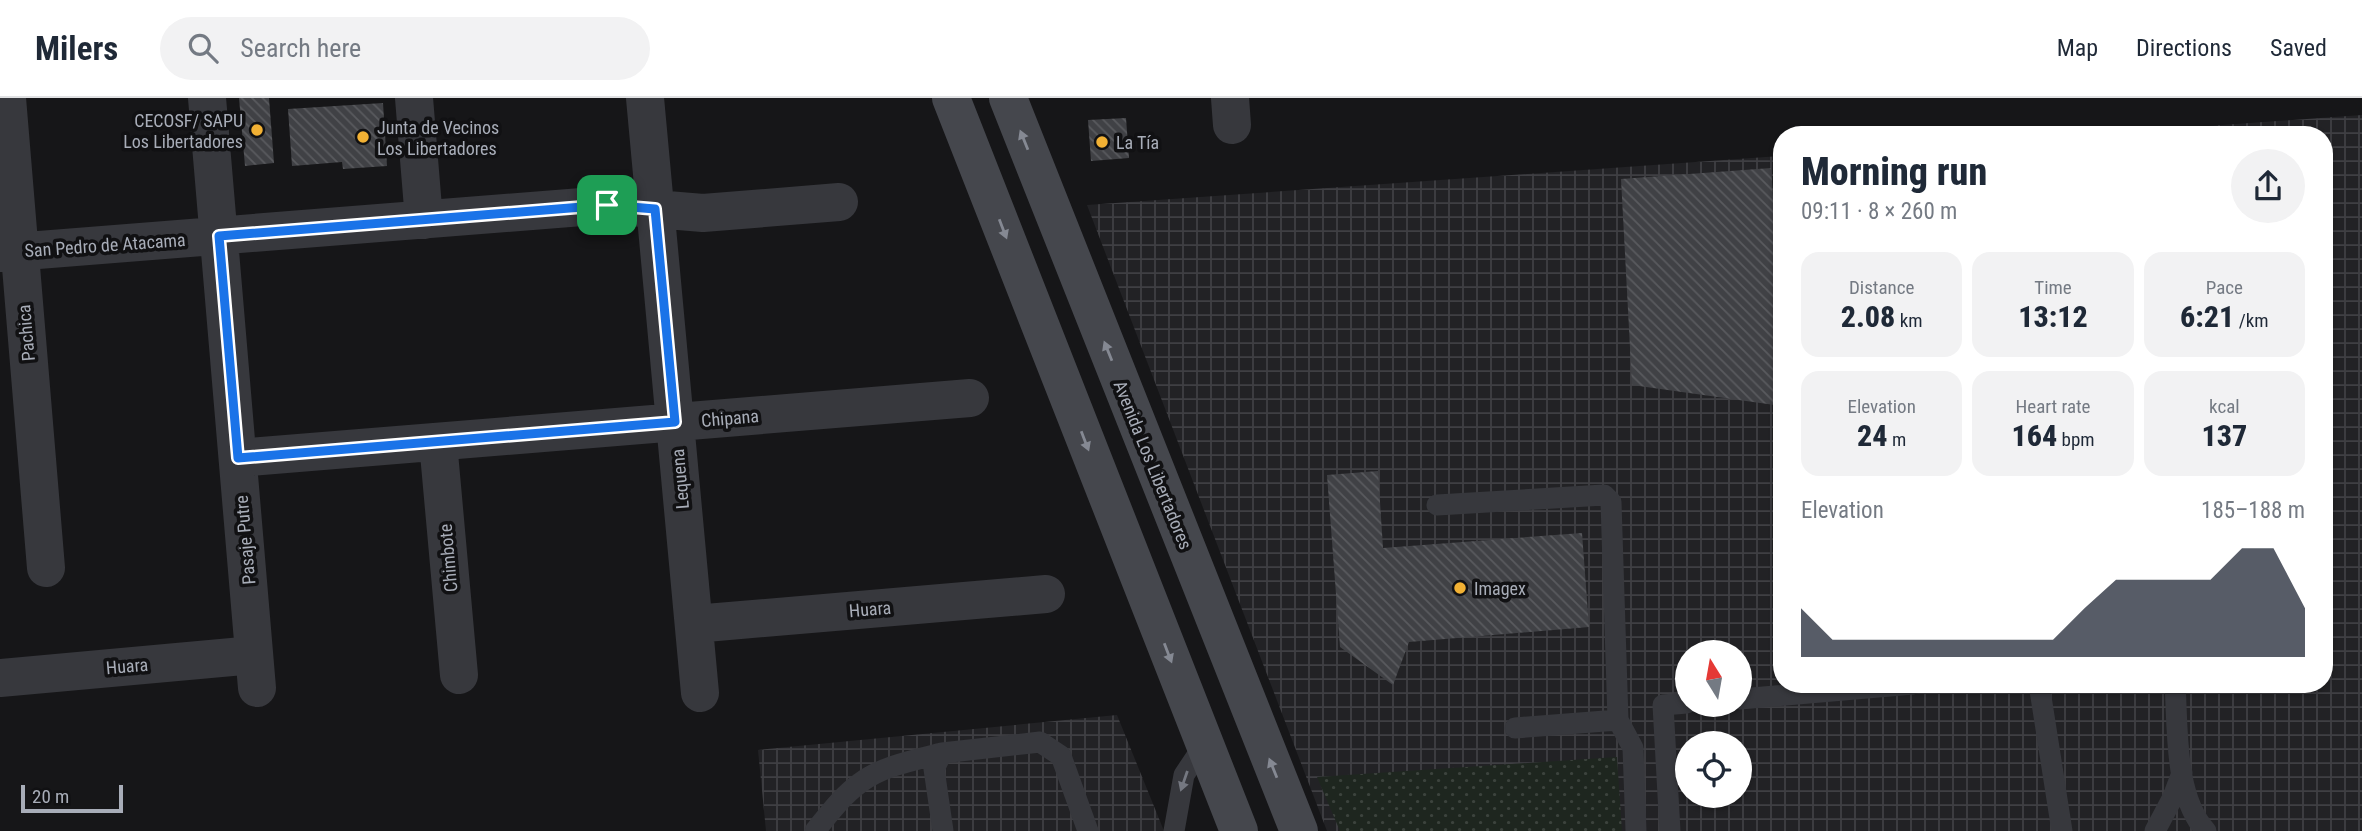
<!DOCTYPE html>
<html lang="en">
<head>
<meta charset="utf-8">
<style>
  :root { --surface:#fff; --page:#f2f2f3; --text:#1f2937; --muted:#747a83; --line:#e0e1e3; --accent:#111827 }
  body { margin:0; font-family:"Roboto Condensed",sans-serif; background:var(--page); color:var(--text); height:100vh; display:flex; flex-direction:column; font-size:26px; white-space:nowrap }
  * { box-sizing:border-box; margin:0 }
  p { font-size:23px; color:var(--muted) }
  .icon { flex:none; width:38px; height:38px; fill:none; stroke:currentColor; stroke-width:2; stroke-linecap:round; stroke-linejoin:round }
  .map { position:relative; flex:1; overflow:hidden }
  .sheet { position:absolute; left:1773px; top:28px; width:560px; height:567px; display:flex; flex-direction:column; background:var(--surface); border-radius:28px; box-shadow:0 2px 5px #0004 }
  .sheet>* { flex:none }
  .needle { width:46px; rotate:349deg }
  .controls { position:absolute; left:1675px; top:542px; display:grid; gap:14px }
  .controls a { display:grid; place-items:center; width:77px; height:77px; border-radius:50%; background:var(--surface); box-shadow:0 2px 5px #0004; font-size:35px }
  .scale { position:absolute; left:21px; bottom:18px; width:102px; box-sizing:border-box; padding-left:7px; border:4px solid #a8adb8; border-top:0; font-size:19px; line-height:24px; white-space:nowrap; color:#a8adb8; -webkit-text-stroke:5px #111113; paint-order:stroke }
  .pin { position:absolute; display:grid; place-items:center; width:60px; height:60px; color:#fff; margin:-30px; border-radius:14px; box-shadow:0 4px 10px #0006 }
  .round { display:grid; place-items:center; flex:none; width:74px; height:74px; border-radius:37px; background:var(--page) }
  .overview { display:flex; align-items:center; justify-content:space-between; height:119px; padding:0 28px }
  h1 { font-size:38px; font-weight:800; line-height:52px }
  .figures { display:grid; grid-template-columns:repeat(3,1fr); gap:10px; height:119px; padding:7px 28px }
  .figures div { display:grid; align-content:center; border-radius:18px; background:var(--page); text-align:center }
  .figures b { font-size:30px; font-weight:800 }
  .figures small { font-size:19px; font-weight:400 }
  .figures p { font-size:19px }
  .chart { height:196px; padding:14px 28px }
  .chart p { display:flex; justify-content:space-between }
  .chart svg { width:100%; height:126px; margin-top:7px; fill:var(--accent); opacity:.7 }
  header { display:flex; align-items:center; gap:42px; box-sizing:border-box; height:98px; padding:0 35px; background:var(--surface); border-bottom:2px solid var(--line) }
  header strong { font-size:33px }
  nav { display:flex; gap:38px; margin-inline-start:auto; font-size:24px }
  .search { width:490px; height:63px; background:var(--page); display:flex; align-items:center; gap:18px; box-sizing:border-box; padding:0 24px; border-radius:38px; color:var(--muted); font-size:26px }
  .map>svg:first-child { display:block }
  .industrial { fill:url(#industrial-grid); fill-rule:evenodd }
  .grass { fill:url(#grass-dots) }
  .building { fill:url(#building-back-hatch) }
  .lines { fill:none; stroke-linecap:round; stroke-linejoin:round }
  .lane { stroke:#37383d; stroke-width:21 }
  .street { stroke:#37383d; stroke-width:38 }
  .secondary { stroke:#45474d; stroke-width:38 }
  .oneway { fill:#858993 }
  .oneway2 { fill:#757881 }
  .route-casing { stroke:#fff; stroke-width:14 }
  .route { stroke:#1a73e8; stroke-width:9 }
  .poi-dot { fill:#f2b134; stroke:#111113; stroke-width:2.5 }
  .labels { text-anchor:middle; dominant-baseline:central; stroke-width:7; stroke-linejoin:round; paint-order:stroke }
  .poi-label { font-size:18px; fill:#a8adb8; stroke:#111113; text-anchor:start }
  .street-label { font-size:18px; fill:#a8adb8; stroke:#111113 }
</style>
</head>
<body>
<header>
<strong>Milers</strong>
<div class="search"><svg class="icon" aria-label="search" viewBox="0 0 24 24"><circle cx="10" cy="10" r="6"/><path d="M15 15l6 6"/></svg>Search here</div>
<nav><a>Map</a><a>Directions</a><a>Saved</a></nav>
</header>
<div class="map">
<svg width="2362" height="733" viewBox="0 0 2362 733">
  <defs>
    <pattern id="industrial-grid" width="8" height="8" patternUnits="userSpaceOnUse" patternTransform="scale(1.75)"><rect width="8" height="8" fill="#222225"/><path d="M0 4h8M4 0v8" fill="none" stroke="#3f3f43"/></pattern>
    <pattern id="grass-dots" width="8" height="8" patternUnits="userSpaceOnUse" patternTransform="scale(1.75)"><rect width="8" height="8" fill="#1e261f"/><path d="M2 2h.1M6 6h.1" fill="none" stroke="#3c433d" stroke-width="1.8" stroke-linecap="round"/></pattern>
    <pattern id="building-back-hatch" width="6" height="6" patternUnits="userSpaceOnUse" patternTransform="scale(1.75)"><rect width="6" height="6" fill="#404145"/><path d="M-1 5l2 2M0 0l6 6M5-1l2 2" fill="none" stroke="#595a5e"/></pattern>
  </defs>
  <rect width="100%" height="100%" fill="#161618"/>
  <path class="industrial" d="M 2362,17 L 2362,733 L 1327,733 L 1087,107 L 1781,58 L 1782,586 L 2324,586 L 2324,37 L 2084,37 ZM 1687,555 L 1740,555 L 1740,607 L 1687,607 ZM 1687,646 L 1740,646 L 1740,698 L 1687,698 Z
    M 1117,617 L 1164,733 L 766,733 L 758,652 Z"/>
  <path class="grass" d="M 1617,659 L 1622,733 L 1340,733 L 1317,679 Z"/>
  <path class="building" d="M 239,0 L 269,0 L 274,65 L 245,68 Z
    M 383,5 L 387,68 L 343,71 L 342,64 L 292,68 L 288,11 Z
    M 1126,20 L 1129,60 L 1091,63 L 1088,22 Z
    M 1771,70 L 1782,228 L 1782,308 L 1632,287 L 1621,81 Z
    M 1378,373 L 1383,450 L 1582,435 L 1589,529 L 1409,544 L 1393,587 L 1340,549 L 1327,377 Z"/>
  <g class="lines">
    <path class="lane" d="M 1437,407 L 1604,397 L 1611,404 L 1618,622 L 1633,650 L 1636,733
      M 2039,586 L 2062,733
      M 2175,586 C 2178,631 2174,698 2206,733
      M 1740,601 L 1913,586
      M 1515,630 L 1618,622
      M 815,733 C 829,716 842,698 860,685 C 882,668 915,662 942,655
      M 943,733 L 934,671 L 942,655 L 1040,644 L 1061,658 L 1088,733
      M 1174,733 L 1184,677 L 1204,647
      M 1670,733 L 1663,607 L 1687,605
      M 2155,733 L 2173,699 L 2182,675"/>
    <path class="street" d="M 7,0 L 46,470
      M 207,0 L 257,590
      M 414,0 L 424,122
      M 645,0 L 700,595
      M 1230,0 L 1232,27
      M 0,155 L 607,107 L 703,115 L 839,104
      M 438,344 L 459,577
      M 238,360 L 970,300
      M 694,526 L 1046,496
      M 0,580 L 254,557"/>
    <path class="secondary" d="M 951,0 L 1239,733
      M 1008,0 L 1299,733"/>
  </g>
  <defs><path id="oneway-solid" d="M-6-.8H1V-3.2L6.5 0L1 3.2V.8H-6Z" transform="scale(1.75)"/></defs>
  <g class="oneway">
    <use href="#oneway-solid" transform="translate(1024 42) rotate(-112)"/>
    <use href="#oneway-solid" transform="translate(1003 131) rotate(69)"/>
    <use href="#oneway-solid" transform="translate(1108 253) rotate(-112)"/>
    <use href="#oneway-solid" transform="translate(1085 343) rotate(69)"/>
    <use href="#oneway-solid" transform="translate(1168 555) rotate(69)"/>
    <use href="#oneway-solid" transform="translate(1273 670) rotate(-112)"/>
  </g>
  <use class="oneway2" href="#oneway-solid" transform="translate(1184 683) rotate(109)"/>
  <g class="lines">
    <g class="route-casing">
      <path id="route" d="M 607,107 L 655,111 L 675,324 L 238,360 L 219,138 Z"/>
    </g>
    <use href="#route" class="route"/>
  </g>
  <g class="poi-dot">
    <circle cx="257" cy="32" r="7"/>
    <circle cx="363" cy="39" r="7"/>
    <circle cx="1102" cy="44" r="7"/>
    <circle cx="1460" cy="490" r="7"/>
  </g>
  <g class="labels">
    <g class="poi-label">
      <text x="243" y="22" text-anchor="end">CECOSF/ SAPU<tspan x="243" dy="21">Los Libertadores</tspan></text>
      <text x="377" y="29">Junta de Vecinos<tspan x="377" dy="21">Los Libertadores</tspan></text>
      <text x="1116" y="44">La Tía</text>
      <text x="1474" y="490">Imagex</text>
    </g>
    <g class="street-label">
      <text transform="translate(105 147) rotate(-4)">San Pedro de Atacama</text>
      <text transform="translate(26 235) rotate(-95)">Pachica</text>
      <text transform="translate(730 320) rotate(-5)">Chipana</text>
      <text transform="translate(1153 367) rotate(68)">Avenida Los Libertadores</text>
      <text transform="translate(680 381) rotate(-95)">Lequena</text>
      <text transform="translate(245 442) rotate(-95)">Pasaje Putre</text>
      <text transform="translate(448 460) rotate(-95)">Chimbote</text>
      <text transform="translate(870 511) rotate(-5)">Huara</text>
      <text transform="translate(127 568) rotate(-5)">Huara</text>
    </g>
  </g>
</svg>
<div class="controls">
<a><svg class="needle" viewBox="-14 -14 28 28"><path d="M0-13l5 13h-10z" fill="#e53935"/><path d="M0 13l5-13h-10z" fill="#747a83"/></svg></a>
<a><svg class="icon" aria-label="locate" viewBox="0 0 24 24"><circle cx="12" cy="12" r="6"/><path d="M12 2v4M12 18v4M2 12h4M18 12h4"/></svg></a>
</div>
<div class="scale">20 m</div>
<div class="pin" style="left:607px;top:107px;background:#1e9e55"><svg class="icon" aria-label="arrive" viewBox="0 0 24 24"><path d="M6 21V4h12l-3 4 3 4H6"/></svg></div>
<section class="sheet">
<div class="overview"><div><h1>Morning run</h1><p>09:11 · 8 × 260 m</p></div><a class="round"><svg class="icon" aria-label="share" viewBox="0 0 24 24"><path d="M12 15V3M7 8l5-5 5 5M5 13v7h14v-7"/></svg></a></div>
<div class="figures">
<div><p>Distance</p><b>2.08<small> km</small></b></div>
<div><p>Time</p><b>13:12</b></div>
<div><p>Pace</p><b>6:21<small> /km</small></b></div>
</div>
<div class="figures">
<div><p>Elevation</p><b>24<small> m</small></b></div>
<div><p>Heart rate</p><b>164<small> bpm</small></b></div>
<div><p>kcal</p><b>137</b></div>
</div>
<div class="chart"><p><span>Elevation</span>185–188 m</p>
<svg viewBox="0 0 160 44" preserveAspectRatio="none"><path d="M0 44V27L10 38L20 38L30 38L40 38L50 38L60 38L70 38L80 38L90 27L100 17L110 17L120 17L130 17L140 6L150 6L160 27V44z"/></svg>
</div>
</section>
</div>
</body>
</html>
